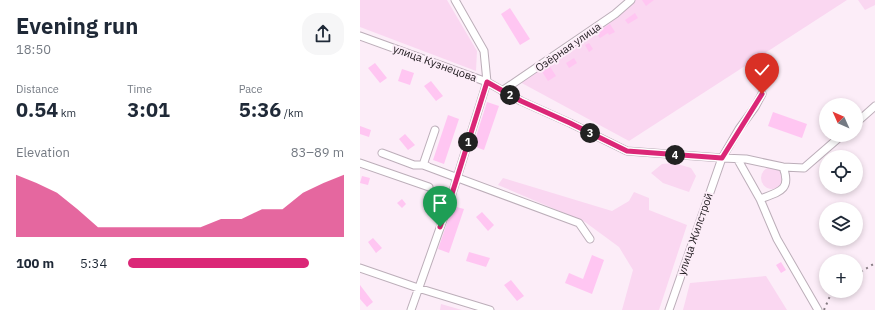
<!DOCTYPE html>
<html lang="en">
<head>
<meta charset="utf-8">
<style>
  :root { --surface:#fff; --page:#f6f6f7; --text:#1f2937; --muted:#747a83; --accent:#db2777 }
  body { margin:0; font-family:"IBM Plex Sans",sans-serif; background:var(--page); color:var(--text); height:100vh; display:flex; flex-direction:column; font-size:15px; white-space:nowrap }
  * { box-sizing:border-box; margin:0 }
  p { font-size:13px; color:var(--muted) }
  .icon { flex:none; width:22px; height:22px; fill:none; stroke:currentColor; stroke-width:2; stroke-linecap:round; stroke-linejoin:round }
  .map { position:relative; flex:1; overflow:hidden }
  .details { display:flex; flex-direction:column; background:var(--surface); width:360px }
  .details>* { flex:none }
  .needle { width:26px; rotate:315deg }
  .buttons { position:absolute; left:459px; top:98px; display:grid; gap:8px }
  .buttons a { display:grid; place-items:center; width:44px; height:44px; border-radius:50%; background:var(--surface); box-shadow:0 2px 6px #0003; font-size:20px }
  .pin { position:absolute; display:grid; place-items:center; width:34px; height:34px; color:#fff; margin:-41px -17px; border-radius:50% 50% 50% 0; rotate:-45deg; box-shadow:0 0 4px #0007 }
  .pin .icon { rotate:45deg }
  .km { position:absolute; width:20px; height:20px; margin:-10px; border-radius:50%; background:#222; color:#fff; font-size:11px; line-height:20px; text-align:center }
  .round { display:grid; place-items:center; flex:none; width:42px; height:42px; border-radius:16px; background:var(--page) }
  .summary { display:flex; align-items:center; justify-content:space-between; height:68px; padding:0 16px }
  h1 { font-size:22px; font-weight:800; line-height:30px }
  .stats { display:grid; grid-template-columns:repeat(3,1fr); gap:6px; height:68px; padding:4px 16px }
  .stats div { display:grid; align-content:center }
  .stats b { font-size:20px; font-weight:800 }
  .stats small { font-size:11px; font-weight:400 }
  .stats p { font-size:11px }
  .chart { height:112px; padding:8px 16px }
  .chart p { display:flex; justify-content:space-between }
  .chart svg { width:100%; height:72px; margin-top:4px; fill:var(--accent); opacity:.7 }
  ul { padding:0 16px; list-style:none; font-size:13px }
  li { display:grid; grid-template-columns:64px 48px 1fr; align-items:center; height:30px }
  li i { height:10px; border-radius:5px; background:var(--accent) }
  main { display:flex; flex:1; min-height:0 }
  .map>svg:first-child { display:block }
  .green { fill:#fad7f1 }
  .building { fill:#ffc6f2 }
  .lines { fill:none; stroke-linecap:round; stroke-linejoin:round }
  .minor-casing { stroke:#bcaeb9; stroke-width:9 }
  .minor { stroke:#fff; stroke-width:7 }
  .rail { stroke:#847a81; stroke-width:2; stroke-dasharray:2 4; stroke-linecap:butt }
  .route-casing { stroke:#fff; stroke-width:8 }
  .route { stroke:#db2777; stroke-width:5 }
  .labels { text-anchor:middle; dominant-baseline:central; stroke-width:4; stroke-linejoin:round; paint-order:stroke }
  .street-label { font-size:11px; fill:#1d181c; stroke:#fcedf8 }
</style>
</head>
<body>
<main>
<section class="details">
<div class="summary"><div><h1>Evening run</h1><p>18:50</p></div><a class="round"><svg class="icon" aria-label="share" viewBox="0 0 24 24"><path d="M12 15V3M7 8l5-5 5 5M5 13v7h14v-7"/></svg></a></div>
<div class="stats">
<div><p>Distance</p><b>0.54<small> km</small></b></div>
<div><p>Time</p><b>3:01</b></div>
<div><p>Pace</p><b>5:36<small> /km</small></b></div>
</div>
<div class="chart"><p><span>Elevation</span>83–89 m</p>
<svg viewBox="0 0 160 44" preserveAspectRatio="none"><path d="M0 44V6L10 11L20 17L30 27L40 38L50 38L60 38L70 38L80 38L90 38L100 33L110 33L120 27L130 27L140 17L150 11L160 6V44z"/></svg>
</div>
<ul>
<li><b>100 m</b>5:34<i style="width:84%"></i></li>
</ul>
</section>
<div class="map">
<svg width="515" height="310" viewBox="0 0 515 310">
  <rect width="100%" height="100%" fill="#fcedf8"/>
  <path class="green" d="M 0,0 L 87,0 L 117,51 L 116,71 L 0,27 Z
    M 270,0 L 487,0 L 269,141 L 158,81 Z
    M 498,0 L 515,0 L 515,5 L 505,10 Z
    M 314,163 L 331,168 L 336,176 L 329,192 L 303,183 L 291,173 L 302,164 Z
    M401 178a11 11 0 1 1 22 0a11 11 0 1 1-22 0Z
    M 143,178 L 252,211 L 269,201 L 274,192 L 289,198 L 289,210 L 327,225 L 299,310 L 262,310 L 273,270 L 259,247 L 225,222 L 138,185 Z
    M 406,276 L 427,310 L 323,310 L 330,283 Z
    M 81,304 L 102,310 L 80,310 Z"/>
  <path class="building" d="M 282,0 L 294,0 L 286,6 Z
    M 150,8 L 170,39 L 160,45 L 141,14 Z
    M 275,13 L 278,18 L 268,24 L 265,20 Z
    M 250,24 L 255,32 L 249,35 L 248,33 L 240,38 L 236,33 Z
    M 229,43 L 233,49 L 229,52 L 225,45 Z
    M 214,58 L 217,63 L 209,68 L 206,63 Z
    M 15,63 L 27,78 L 20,83 L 8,68 Z
    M 189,65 L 196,76 L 188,81 L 181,70 Z
    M 42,69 L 54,73 L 50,85 L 38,81 Z
    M 71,81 L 83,96 L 76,101 L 64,86 Z
    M 127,102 L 139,106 L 124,150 L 113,146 Z
    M 413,112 L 447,124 L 442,138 L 408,126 Z
    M 88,115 L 99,119 L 84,164 L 73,160 Z
    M 0,126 L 11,130 L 9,137 L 0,134 Z
    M 45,134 L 55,145 L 48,150 L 39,139 Z
    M 2,176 L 10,178 L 8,185 L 0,183 Z
    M 42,199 L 46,204 L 42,208 L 37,203 Z
    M 93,206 L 104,209 L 89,253 L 78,249 Z
    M 122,212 L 134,225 L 128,231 L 116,217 Z
    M 13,238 L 22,248 L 16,253 L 8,242 Z
    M 109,252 L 130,258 L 126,267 L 106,261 Z
    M 232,255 L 244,260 L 232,294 L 205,283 L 209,273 L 223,279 Z
    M 421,262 L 426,270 L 421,273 L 416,265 Z
    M 151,280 L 164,296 L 157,301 L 144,285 Z
    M 0,285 L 13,302 L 7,307 L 0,299 Z"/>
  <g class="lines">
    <g class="minor-casing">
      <path id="minor" d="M 0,36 L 127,82 L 161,101 L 210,123 L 267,151 L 362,158 L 386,159 L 423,167 L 444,168 L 482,135
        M 142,91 L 255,14 L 271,0
        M 496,123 L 515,106
        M 75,130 L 63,165 L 219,223 L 230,239
        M 22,153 L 54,165 L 63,165 L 67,166
        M 378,160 L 400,199 L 417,239 L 458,310
        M 0,163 L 69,187
        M 400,199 C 419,192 432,190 423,167
        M 0,268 L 58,288 L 130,310
        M 51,310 L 91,197 L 127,82 L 124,51 L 95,0
        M 309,310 L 362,158 L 379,129 L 395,107 L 402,94"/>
    </g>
    <use href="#minor" class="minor"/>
    <path class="rail" d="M 496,275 L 515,263
      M 464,310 L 470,296 L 476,291"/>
  </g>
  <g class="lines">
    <g class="route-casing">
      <path id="route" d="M 80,227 L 91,197 L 127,82 L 161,101 L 210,123 L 267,151 L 362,158 L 402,94"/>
    </g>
    <use href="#route" class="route"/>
  </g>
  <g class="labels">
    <g class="street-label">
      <text transform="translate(208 47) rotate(-35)">Озёрная улица</text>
      <text transform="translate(75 63) rotate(20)">улица Кузнецова</text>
      <text transform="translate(335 234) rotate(-71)">улица Жилстрой</text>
    </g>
  </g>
</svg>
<div class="buttons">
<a><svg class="needle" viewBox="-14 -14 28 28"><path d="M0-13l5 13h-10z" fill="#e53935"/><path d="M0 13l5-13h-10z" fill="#747a83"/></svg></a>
<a><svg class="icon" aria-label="locate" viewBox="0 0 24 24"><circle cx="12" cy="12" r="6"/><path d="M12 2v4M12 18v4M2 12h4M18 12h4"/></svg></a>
<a><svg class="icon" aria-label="layers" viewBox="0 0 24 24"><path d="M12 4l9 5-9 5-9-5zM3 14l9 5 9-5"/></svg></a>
<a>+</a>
</div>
<div class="pin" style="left:80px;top:227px;background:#1e9e55"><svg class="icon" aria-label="arrive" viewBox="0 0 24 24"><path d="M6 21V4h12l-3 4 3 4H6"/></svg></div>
<div class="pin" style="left:402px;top:94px;background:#d93025"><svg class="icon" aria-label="check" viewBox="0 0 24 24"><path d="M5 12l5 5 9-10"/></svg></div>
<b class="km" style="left:108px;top:142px">1</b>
<b class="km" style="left:150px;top:95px">2</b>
<b class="km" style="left:230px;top:133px">3</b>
<b class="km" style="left:315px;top:155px">4</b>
</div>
</main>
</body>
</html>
